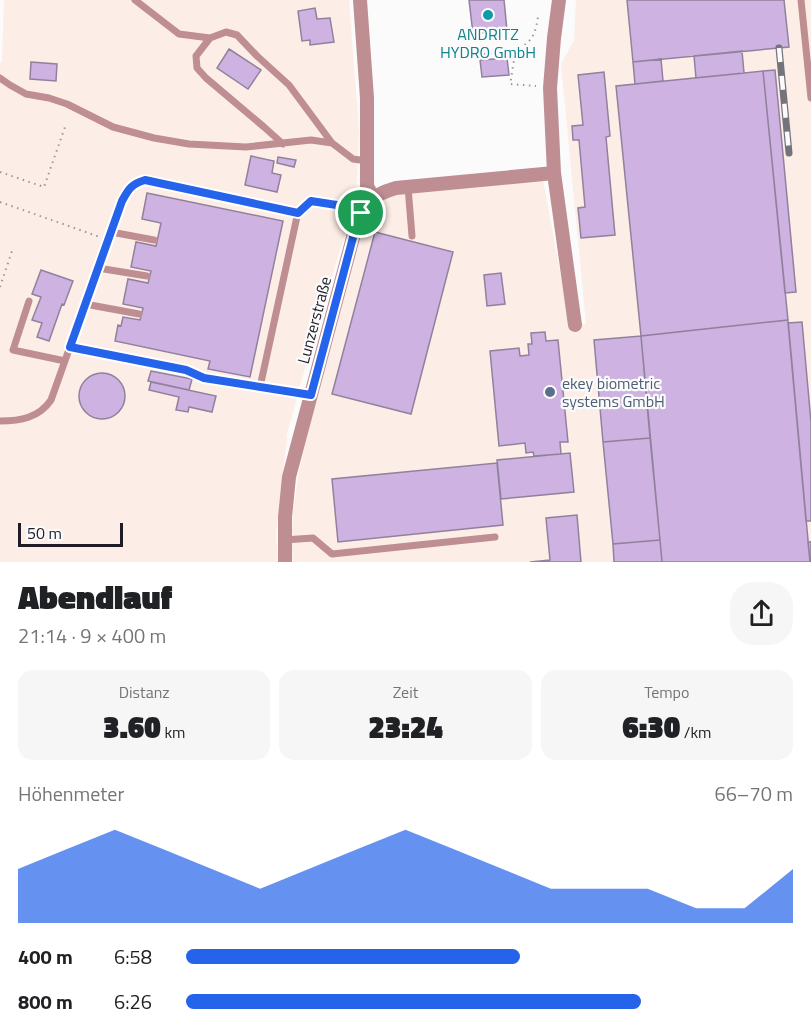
<!DOCTYPE html>
<html lang="de">
<head>
<meta charset="utf-8">
<style>
  :root { --surface:#fff; --page:#f6f6f6; --text:#202124; --muted:#757577; --accent:#2563eb }
  body { margin:0; font-family:"Titillium Web",sans-serif; background:var(--page); color:var(--text); height:100vh; display:flex; flex-direction:column; font-size:22px; white-space:nowrap }
  * { box-sizing:border-box; margin:0 }
  p { font-size:20px; color:var(--muted) }
  .icon { flex:none; width:33px; height:33px; fill:none; stroke:currentColor; stroke-width:2; stroke-linecap:round; stroke-linejoin:round }
  .map { position:relative; height:562px; overflow:hidden }
  .panel { display:flex; flex-direction:column; background:var(--surface); flex:1 }
  .panel>* { flex:none }
  .scale { position:absolute; left:18px; bottom:15px; width:105px; box-sizing:border-box; padding-left:6px; border:3px solid #1f1c28; border-top:0; font-size:16px; line-height:21px; white-space:nowrap; color:#1f1c28; -webkit-text-stroke:4px #fbfbfb; paint-order:stroke }
  .pin { position:absolute; display:grid; place-items:center; width:51px; height:51px; color:#fff; margin:-26px; border:3px solid #fff; border-radius:50%; box-shadow:0 2px 6px #0007 }
  .round { display:grid; place-items:center; flex:none; width:63px; height:63px; border-radius:24px; background:var(--page) }
  .head { display:flex; align-items:center; justify-content:space-between; height:102px; padding:0 18px }
  h1 { font-size:33px; font-weight:800; line-height:45px }
  .metrics { display:grid; grid-template-columns:repeat(3,1fr); gap:9px; height:102px; padding:6px 18px }
  .metrics div { display:grid; align-content:center; border-radius:15px; background:var(--page); text-align:center }
  .metrics b { font-size:30px; font-weight:800 }
  .metrics small { font-size:16px; font-weight:400 }
  .metrics p { font-size:16px }
  .chart { height:168px; padding:12px 18px }
  .chart p { display:flex; justify-content:space-between }
  .chart svg { width:100%; height:108px; margin-top:6px; fill:var(--accent); opacity:.7 }
  ul { padding:0 18px; list-style:none; font-size:20px }
  li { display:grid; grid-template-columns:96px 72px 1fr; align-items:center; height:45px }
  li i { height:15px; border-radius:8px; background:var(--accent) }
  .map>svg:first-child { display:block }
  .industrial { fill:#fceee6 }
  .building { fill:#cdb2e2; stroke:#91819d; stroke-width:1.5 }
  .lines { fill:none; stroke-linecap:round; stroke-linejoin:round }
  .path { stroke:#99989d; stroke-width:2; stroke-dasharray:1.5 4.5; stroke-linecap:butt }
  .service { stroke:#bf8e92; stroke-width:7 }
  .minor { stroke:#bf8e92; stroke-width:14 }
  .rail-casing { stroke:#74727a; stroke-width:7 }
  .rail { stroke:#fbfbfb; stroke-width:4.5; stroke-dasharray:14; stroke-linecap:butt }
  .route-casing { stroke:#fff; stroke-width:12 }
  .route { stroke:#2563eb; stroke-width:8 }
  .culture-dot { fill:#0f9aa8; stroke:#fbfbfb; stroke-width:2 }
  .service-dot { fill:#5c6f8a; stroke:#fbfbfb; stroke-width:2 }
  .labels { text-anchor:middle; dominant-baseline:central; stroke-width:4.5; stroke-linejoin:round; paint-order:stroke }
  .culture-label { font-size:16px; fill:#0d838f; stroke:#fbfbfb }
  .street-label { font-size:16px; fill:#1f1c28; stroke:#fbfbfb }
  .service-label { font-size:16px; fill:#4e5e75; stroke:#fbfbfb; text-anchor:start }
</style>
</head>
<body>
<div class="map">
<svg width="811" height="562" viewBox="0 0 811 562">
  <rect width="100%" height="100%" fill="#fbfbfb"/>
  <path class="industrial" d="M 4,0 L 349,0 L 359,130 L 357,180 L 346,230 L 306,364 L 286,438 L 306,440 L 362,231 L 369,213 L 377,203 L 386,198 L 398,195 L 543,180 L 570,325 L 586,324 L 561,64 L 574,40 L 576,0 L 811,0 L 811,562 L 293,562 L 292,549 L 293,511 L 299,471 L 306,440 L 287,439 L 276,533 L 278,562 L 0,562 L 0,63 L 2,61 Z"/>
  <path class="building" d="M 469,0 L 504,0 L 507,30 L 473,34 Z
    M 627,0 L 784,0 L 789,47 L 633,62 Z
    M 315,8 L 317,19 L 330,18 L 334,42 L 310,45 L 310,40 L 302,41 L 298,11 Z
    M 229,49 L 261,70 L 248,89 L 217,68 Z
    M 742,51 L 744,73 L 696,78 L 694,56 Z
    M 507,58 L 509,75 L 482,77 L 480,60 Z
    M 661,59 L 663,81 L 635,84 L 633,62 Z
    M 31,62 L 57,64 L 56,81 L 30,79 Z
    M 775,70 L 796,292 L 785,293 L 763,71 Z
    M 763,71 L 788,320 L 641,336 L 616,86 Z
    M 604,72 L 610,136 L 606,137 L 615,235 L 581,238 L 578,208 L 585,207 L 579,140 L 573,140 L 572,126 L 583,125 L 578,75 Z
    M 251,156 L 274,161 L 272,173 L 281,175 L 277,192 L 245,185 Z
    M 278,157 L 296,160 L 294,167 L 277,163 Z
    M 147,193 L 283,221 L 250,377 L 208,369 L 210,361 L 115,341 L 118,325 L 121,326 L 123,317 L 140,320 L 143,308 L 123,304 L 128,279 L 148,283 L 151,271 L 131,267 L 136,242 L 156,246 L 161,223 L 142,219 Z
    M 375,232 L 453,252 L 411,414 L 332,394 Z
    M 41,270 L 73,281 L 64,305 L 62,304 L 49,341 L 37,337 L 42,323 L 32,320 L 41,297 L 32,294 Z
    M 501,273 L 505,304 L 487,306 L 484,275 Z
    M 788,320 L 810,562 L 662,562 L 641,336 Z
    M 802,322 L 811,422 L 811,521 L 806,521 L 788,323 Z
    M 545,332 L 546,341 L 558,340 L 568,442 L 560,442 L 561,454 L 534,456 L 533,452 L 526,453 L 525,443 L 499,446 L 490,351 L 519,348 L 520,356 L 529,355 L 528,344 L 532,344 L 531,333 Z
    M 641,336 L 650,438 L 603,442 L 594,340 Z
    M 151,371 L 192,379 L 189,390 L 148,381 Z
    M79 396a23 23 0 1 1 46 0a23 23 0 1 1-46 0Z
    M 151,382 L 216,396 L 212,412 L 189,407 L 188,412 L 176,410 L 179,397 L 149,390 Z
    M 650,438 L 660,540 L 613,544 L 603,442 Z
    M 570,453 L 574,492 L 501,499 L 497,460 Z
    M 497,463 L 503,525 L 338,542 L 332,479 Z
    M 577,515 L 581,562 L 530,562 L 550,560 L 546,518 Z
    M 660,540 L 662,562 L 614,562 L 613,544 Z
    M 808,542 L 811,542 L 811,562 L 810,562 Z"/>
  <g class="lines">
    <path class="path" d="M 449,47 C 470,55 474,55 496,53 C 523,50 535,44 538,16
      M 518,50 C 512,61 513,71 510,84 L 536,86
      M 0,172 L 44,187 L 65,127
      M 0,202 L 100,237
      M 0,287 L 12,251"/>
    <path class="service" d="M 135,0 L 179,34 L 210,38
      M 801,0 L 811,98
      M 0,78 L 10,85 L 26,94 L 49,98 L 67,104 L 113,127 L 154,138 L 189,144 L 246,147 L 311,140 L 332,143 L 353,159 L 367,161
      M 283,144 L 264,127 L 206,78 L 197,68 L 196,56 L 210,38 L 226,32 L 237,35 L 257,56 L 289,85 L 332,143
      M 408,187 L 412,236
      M 111,232 L 154,240
      M 98,268 L 147,276
      M 29,301 L 13,350 L 65,361
      M 85,304 L 139,314
      M 70,347 L 186,370 L 204,379 L 311,395
      M 260,387 L 298,212
      M 0,421 C 20,421 39,418 51,400 L 122,201 C 130,186 136,179 154,181 L 298,212 L 311,201 L 356,208 L 361,213
      M 284,540 L 313,538 L 332,554 L 495,537"/>
    <path class="minor" d="M 360,0 L 367,98 L 367,186 L 373,197
      M 559,0 L 554,38 L 550,88 L 554,173 L 575,325
      M 285,562 L 285,517 L 289,477 L 355,230 C 365,204 368,196 396,188 L 554,173"/>
    <g class="rail-casing">
      <path id="rail" d="M 779,48 L 789,153"/>
    </g>
    <use href="#rail" class="rail"/>
  </g>
  <g class="lines">
    <g class="route-casing">
      <path id="route" d="M 145,180 L 298,213 L 311,201 L 356,208 L 361,213 L 355,230 L 311,395 L 204,378 L 186,370 L 70,347 L 122,201 C 129,188 132,184 145,180 Z"/>
    </g>
    <use href="#route" class="route"/>
  </g>
  <circle class="culture-dot" cx="488" cy="15" r="6"/>
  <circle class="service-dot" cx="550" cy="392" r="6"/>
  <g class="labels">
    <g class="culture-label">
      <text x="488" y="34">ANDRITZ<tspan x="488" dy="18">HYDRO GmbH</tspan></text>
    </g>
    <g class="street-label">
      <text transform="translate(314 320) rotate(-75)">Lunzerstraße</text>
    </g>
    <g class="service-label">
      <text x="562" y="383">ekey biometric<tspan x="562" dy="18">systems GmbH</tspan></text>
    </g>
  </g>
</svg>
<div class="scale">50 m</div>
<div class="pin" style="left:361px;top:213px;background:#1e9e55"><svg class="icon" aria-label="arrive" viewBox="0 0 24 24"><path d="M6 21V4h12l-3 4 3 4H6"/></svg></div>
</div>
<section class="panel">
<div class="head"><div><h1>Abendlauf</h1><p>21:14 · 9 × 400 m</p></div><a class="round"><svg class="icon" aria-label="share" viewBox="0 0 24 24"><path d="M12 15V3M7 8l5-5 5 5M5 13v7h14v-7"/></svg></a></div>
<div class="metrics">
<div><p>Distanz</p><b>3.60<small> km</small></b></div>
<div><p>Zeit</p><b>23:24</b></div>
<div><p>Tempo</p><b>6:30<small> /km</small></b></div>
</div>
<div class="chart"><p><span>Höhenmeter</span>66–70 m</p>
<svg viewBox="0 0 160 44" preserveAspectRatio="none"><path d="M0 44V22L10 14L20 6L30 14L40 22L50 30L60 22L70 14L80 6L90 14L100 22L110 30L120 30L130 30L140 38L150 38L160 22V44z"/></svg>
</div>
<ul>
<li><b>400 m</b>6:58<i style="width:55%"></i></li>
<li><b>800 m</b>6:26<i style="width:75%"></i></li>
</ul>
</section>
</body>
</html>
